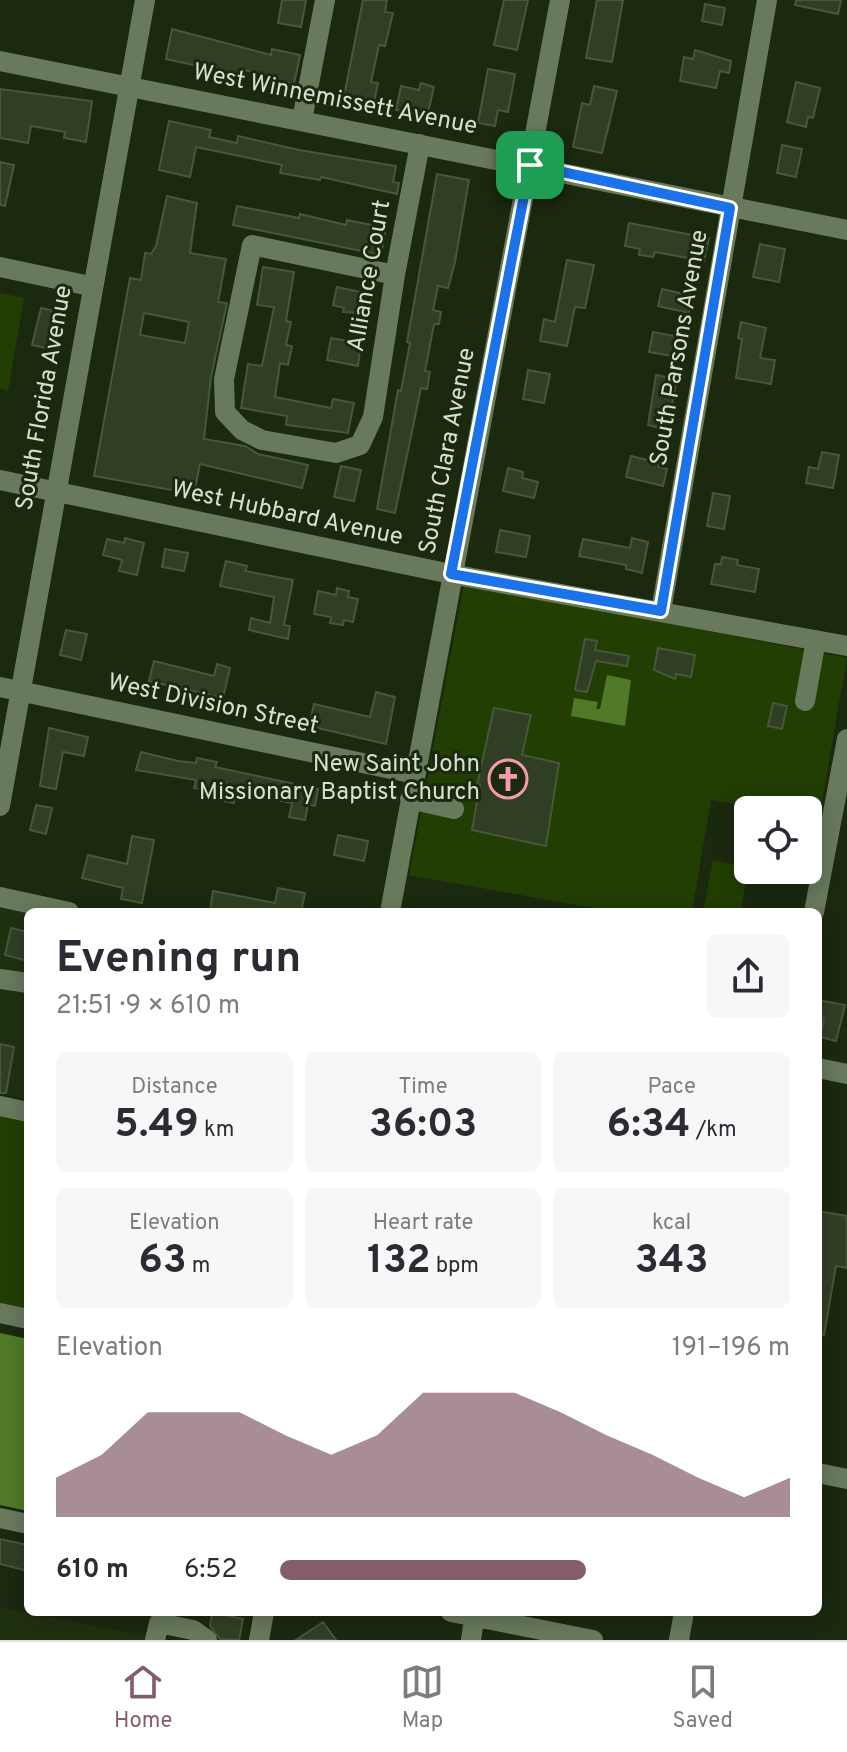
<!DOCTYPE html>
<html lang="en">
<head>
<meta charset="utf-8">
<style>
  :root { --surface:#fff; --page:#f7f7f7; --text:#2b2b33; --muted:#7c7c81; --line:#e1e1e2; --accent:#855d69 }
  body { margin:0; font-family:Overpass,sans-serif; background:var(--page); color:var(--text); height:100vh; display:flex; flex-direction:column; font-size:30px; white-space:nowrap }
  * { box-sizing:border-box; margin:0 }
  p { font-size:26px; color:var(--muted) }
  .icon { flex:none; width:44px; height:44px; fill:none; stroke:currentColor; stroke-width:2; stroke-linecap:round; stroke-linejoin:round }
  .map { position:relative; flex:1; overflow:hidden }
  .panel { position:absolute; left:24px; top:908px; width:798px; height:708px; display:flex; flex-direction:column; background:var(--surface); border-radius:12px; box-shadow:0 4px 20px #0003 }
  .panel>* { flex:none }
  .controls { position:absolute; left:734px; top:796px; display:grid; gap:16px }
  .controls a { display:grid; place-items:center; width:88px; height:88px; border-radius:12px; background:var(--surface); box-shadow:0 4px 20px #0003; font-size:40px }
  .pin { position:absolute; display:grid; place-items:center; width:68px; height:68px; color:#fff; margin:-34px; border-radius:16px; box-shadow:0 4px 12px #0006 }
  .round { display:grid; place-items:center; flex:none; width:84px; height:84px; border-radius:12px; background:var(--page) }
  .overview { display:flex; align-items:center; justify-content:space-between; height:136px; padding:0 32px }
  h1 { font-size:44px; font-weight:700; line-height:60px }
  .metrics { display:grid; grid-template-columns:repeat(3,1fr); gap:12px; height:136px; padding:8px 32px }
  .metrics div { display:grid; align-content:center; border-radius:12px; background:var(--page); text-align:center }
  .metrics b { font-size:40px; font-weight:700 }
  .metrics small { font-size:22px; font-weight:400 }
  .metrics p { font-size:22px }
  .chart { height:224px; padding:16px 32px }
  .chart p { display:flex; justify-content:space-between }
  .chart svg { width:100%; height:144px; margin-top:8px; fill:var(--accent); opacity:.7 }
  ul { padding:0 32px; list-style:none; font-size:26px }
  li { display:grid; grid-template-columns:128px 96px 1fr; align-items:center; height:60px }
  li i { height:20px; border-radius:10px; background:var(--accent) }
  .tabs { display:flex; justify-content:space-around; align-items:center; height:112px; border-top:2px solid var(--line); background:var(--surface); font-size:22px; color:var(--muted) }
  .tabs a { display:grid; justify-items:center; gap:4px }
  .tabs .current { color:var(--accent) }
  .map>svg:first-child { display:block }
  .built { fill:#1f300f }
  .green { fill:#223e03 }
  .water { fill:#507a27 }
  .building { fill:#303f24; stroke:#46573b; stroke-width:2; fill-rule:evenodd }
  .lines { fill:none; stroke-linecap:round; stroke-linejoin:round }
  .minor { stroke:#68795c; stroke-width:20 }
  .route-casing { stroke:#fff; stroke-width:16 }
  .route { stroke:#1a73e8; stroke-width:10 }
  .labels { text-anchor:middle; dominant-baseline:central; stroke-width:6; stroke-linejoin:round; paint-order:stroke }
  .street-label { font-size:24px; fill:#d6e0d0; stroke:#1b290f }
  .poi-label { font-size:24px; fill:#d6e0d0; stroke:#1b290f; text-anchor:end }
</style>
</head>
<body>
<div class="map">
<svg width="847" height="1640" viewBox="0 0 847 1640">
  <rect width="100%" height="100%" fill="#1b290f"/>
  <path class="built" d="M 0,908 L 28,912 L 28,1100 L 0,1093 Z
    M 0,1607 L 166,1640 L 0,1640 Z"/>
  <path class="green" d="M 0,293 L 24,298 L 8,391 L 0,389 Z
    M 464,584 L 847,658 L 819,817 L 808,815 L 808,810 L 774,810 L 711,800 L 692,912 L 615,912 L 409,875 Z
    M 713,860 L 748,867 L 741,912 L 703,912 Z
    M 0,1114 L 28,1120 L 28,1311 L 0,1304 Z"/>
  <path class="water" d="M 607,675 L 631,680 L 625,726 L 571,716 L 574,698 L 598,702 L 596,709 L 600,709 Z
    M 0,1333 L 28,1339 L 28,1511 L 0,1505 Z"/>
  <path class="building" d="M 282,0 L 306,0 L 301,27 L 278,23 Z
    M 363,0 L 387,0 L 385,12 L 393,13 L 385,46 L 379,45 L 371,82 L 378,83 L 373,107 L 343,101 Z
    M 504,0 L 528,0 L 517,50 L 494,45 Z
    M 597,0 L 623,0 L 612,62 L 586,58 Z
    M 796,0 L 841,0 L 838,14 L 795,5 Z
    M 705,4 L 725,8 L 722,25 L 702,21 Z
    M 172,29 L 271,55 L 272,49 L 300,55 L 294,84 L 277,81 L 278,77 L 244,70 L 243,76 L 166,59 Z
    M 695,50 L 731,61 L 729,73 L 720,71 L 716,88 L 680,81 L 684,57 L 693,59 Z
    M 488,69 L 515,74 L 508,112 L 498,110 L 495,126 L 478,123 Z
    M 796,82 L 820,88 L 813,118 L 808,117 L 806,127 L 787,122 Z
    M 421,83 L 434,87 L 427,117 L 396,110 L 401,86 L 419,90 Z
    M 594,86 L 617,91 L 602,153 L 573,147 L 582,103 L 590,105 Z
    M 0,89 L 92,101 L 86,142 L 64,138 L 65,132 L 31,126 L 28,143 L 0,138 Z
    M 169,121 L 211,130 L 209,137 L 237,143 L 238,136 L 299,150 L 396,166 L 393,182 L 399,183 L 397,194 L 321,177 L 320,180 L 280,173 L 282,165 L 196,147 L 190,177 L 159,170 Z
    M 782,145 L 802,149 L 796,177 L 777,173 Z
    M 0,162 L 14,165 L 5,206 L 0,205 Z
    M 437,174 L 469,180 L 455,262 L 448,288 L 438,286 L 433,310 L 441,312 L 439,324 L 434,324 L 425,371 L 430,372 L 427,389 L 421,388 L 395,513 L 377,509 L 398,390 L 401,391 L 410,343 L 407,342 Z
    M 167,196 L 197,203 L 190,253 L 226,259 L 218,302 L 227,303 L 211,377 L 204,439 L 245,446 L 258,454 L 308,465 L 302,488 L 200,464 L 194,494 L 94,476 L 130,278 L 141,280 L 145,253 L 151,254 L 156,246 ZM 144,313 L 189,322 L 185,343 L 140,335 Z
    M 237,206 L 299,218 L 300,214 L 346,225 L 347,220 L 386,228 L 381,255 L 233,225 Z
    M 629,223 L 709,238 L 704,261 L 655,252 L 653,257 L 639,255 L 640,249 L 625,246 Z
    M 760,244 L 785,249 L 779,282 L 753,277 Z
    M 567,260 L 594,265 L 585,308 L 575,307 L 567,346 L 540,341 L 544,319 L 555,322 Z
    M 263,267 L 294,272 L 286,321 L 291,322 L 286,345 L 292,346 L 288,365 L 280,363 L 275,397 L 331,408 L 333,399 L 354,403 L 348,433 L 286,425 L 287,416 L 241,408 L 248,364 L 262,366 L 274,307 L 257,305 Z
    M 337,287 L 370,294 L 366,313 L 343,312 L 344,308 L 333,305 Z
    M 662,289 L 693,296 L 689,313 L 658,306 Z
    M 41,308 L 63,313 L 54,350 L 32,345 Z
    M 741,322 L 766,328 L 760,358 L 775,360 L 771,384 L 736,378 L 742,339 L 738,338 Z
    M 653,332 L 680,337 L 677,357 L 649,352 Z
    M 331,338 L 361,343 L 358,366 L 327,360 Z
    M 528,370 L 550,374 L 544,403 L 523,399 Z
    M 656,375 L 677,379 L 670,415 L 675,416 L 671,431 L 648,425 Z
    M 822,452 L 839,455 L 833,488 L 806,483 L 809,467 L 818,469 Z
    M 631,456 L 660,463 L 659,467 L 667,469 L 663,486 L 626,477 Z
    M 341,466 L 361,470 L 354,501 L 334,497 Z
    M 508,468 L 523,472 L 522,478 L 538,482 L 534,498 L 503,491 Z
    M 713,493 L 730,496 L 724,529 L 707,526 Z
    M 500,530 L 530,536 L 526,557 L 496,552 Z
    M 125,538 L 144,543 L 137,575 L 119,571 L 122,560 L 103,555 L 107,539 L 124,543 Z
    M 632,538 L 648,542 L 642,573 L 626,569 L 626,565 L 579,556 L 583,539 L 630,548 Z
    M 165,549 L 188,553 L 184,571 L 162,567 Z
    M 722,557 L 738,560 L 737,565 L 759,569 L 755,592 L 711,584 L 715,564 L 721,564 Z
    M 226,561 L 247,566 L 245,571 L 293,580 L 284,625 L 290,626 L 288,639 L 249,630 L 251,618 L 270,623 L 274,597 L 220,586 Z
    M 337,588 L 349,591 L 348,597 L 358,599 L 353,622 L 344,620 L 343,625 L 330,623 L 331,617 L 314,614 L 318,591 L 336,595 Z
    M 66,630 L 87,634 L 81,660 L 60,655 Z
    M 585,639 L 597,641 L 595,650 L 629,656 L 627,666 L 596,661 L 587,692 L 575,690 Z
    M 658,648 L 695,655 L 691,677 L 676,674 L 675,679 L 654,670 Z
    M 154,661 L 214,676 L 217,664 L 230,668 L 223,698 L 149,681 Z
    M 376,692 L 395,697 L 386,744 L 309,726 L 314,704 L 370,717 Z
    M 773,703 L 787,706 L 782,729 L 768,726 Z
    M 494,708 L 531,715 L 522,755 L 559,763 L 546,846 L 472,830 L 480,785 L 477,785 Z
    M 49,728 L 88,737 L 84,756 L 63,752 L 56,789 L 40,786 Z
    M 141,752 L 178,761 L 196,763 L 197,758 L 217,762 L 215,767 L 318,789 L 315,806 L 308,804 L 305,820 L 289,817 L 292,803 L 242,793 L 236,793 L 234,803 L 218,800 L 219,792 L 194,788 L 196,780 L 136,770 Z
    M 36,805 L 52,808 L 46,834 L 30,830 Z
    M 338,835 L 368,841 L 364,861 L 334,855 Z
    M 132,836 L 154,840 L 142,903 L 121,899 L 123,888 L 82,878 L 88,855 L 127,864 Z
    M 278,888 L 305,893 L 301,912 L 210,910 L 213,891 L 275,903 Z
    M 11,928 L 28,932 L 28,961 L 5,955 Z
    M 818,1000 L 845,1005 L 836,1041 L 820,1037 L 824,1018 L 818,1017 Z
    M 0,1044 L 14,1047 L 6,1093 L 0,1093 Z
    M 818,1211 L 847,1216 L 847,1268 L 836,1266 L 824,1335 L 818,1334 Z
    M 0,1539 L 28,1545 L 28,1571 L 0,1564 Z
    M 212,1612 L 243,1619 L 239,1640 L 220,1639 L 210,1626 Z
    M 323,1622 L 336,1640 L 296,1640 Z"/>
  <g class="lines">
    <path class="minor" d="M 0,61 L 847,230
      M 302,120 L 325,0
      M 0,267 L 90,286
      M 395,275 L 252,245 L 224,379 L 225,412 L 242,430 L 262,440 L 336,453 L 360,445 L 373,417 L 395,275 L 420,144
      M 0,480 L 451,574 L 847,646
      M 661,611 L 767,0
      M 0,687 L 415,774
      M 805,701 L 816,640
      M 410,799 L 454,809
      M 0,806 L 145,0
      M 0,897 L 69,912
      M 390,912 L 560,0
      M 814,912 L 847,739
      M 0,979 L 28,983
      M 818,1068 L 847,1074
      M 0,1106 L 28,1112
      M 0,1313 L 28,1319
      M 818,1473 L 847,1479
      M 0,1518 L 28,1524
      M 451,1612 L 593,1640
      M 155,1640 L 159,1623 L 193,1630 L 207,1640
      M 259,1640 L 264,1612
      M 471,1640 L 475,1612
      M 679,1640 L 684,1612"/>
  </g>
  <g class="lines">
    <g class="route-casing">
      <path id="route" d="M 530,165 L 730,208 L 661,611 L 451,574 Z"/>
    </g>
    <use href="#route" class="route"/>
  </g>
  <defs>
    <g id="church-ring" transform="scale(2)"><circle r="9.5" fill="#1b290f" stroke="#f39aac" stroke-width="1.5"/><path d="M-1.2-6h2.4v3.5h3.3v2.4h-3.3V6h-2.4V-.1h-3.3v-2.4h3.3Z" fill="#f39aac"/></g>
  </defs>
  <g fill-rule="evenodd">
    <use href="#church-ring" x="508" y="779"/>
  </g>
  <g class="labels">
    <g class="street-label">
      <text transform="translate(335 100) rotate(11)">West Winnemissett Avenue</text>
      <text transform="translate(370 276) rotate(-80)">Alliance Court</text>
      <text transform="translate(680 348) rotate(-80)">South Parsons Avenue</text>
      <text transform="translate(45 398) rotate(-80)">South Florida Avenue</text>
      <text transform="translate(448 451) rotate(-79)">South Clara Avenue</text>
      <text transform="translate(287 514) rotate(12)">West Hubbard Avenue</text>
      <text transform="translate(213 705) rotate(12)">West Division Street</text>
    </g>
    <g class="poi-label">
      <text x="480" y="765">New Saint John<tspan x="480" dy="28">Missionary Baptist Church</tspan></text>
    </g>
  </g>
</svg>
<div class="controls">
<a><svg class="icon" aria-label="locate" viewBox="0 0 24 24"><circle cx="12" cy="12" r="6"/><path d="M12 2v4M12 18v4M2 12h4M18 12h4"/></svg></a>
</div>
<div class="pin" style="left:530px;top:165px;background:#1e9e55"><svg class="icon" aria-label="arrive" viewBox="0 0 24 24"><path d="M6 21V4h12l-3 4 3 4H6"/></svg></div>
<section class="panel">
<div class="overview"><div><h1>Evening run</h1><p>21:51 · 9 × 610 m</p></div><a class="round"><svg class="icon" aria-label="share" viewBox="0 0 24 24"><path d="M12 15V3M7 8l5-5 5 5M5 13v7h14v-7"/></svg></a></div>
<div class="metrics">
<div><p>Distance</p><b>5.49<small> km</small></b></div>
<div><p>Time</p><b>36:03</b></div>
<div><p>Pace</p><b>6:34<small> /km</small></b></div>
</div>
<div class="metrics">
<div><p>Elevation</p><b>63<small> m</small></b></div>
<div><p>Heart rate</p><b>132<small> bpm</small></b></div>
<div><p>kcal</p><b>343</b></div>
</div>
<div class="chart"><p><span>Elevation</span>191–196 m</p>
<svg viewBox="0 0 160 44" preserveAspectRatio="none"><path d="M0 44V32L10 25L20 12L30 12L40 12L50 19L60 25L70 19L80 6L90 6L100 6L110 12L120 19L130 25L140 32L150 38L160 32V44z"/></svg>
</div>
<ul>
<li><b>610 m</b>6:52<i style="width:60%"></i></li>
</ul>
</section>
</div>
<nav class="tabs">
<a class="current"><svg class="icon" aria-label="home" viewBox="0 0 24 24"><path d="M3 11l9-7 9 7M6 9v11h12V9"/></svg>Home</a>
<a><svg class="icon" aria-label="map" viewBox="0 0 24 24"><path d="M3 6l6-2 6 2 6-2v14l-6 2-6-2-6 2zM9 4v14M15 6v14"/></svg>Map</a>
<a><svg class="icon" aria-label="saved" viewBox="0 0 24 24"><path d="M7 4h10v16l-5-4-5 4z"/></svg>Saved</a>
</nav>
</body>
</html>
